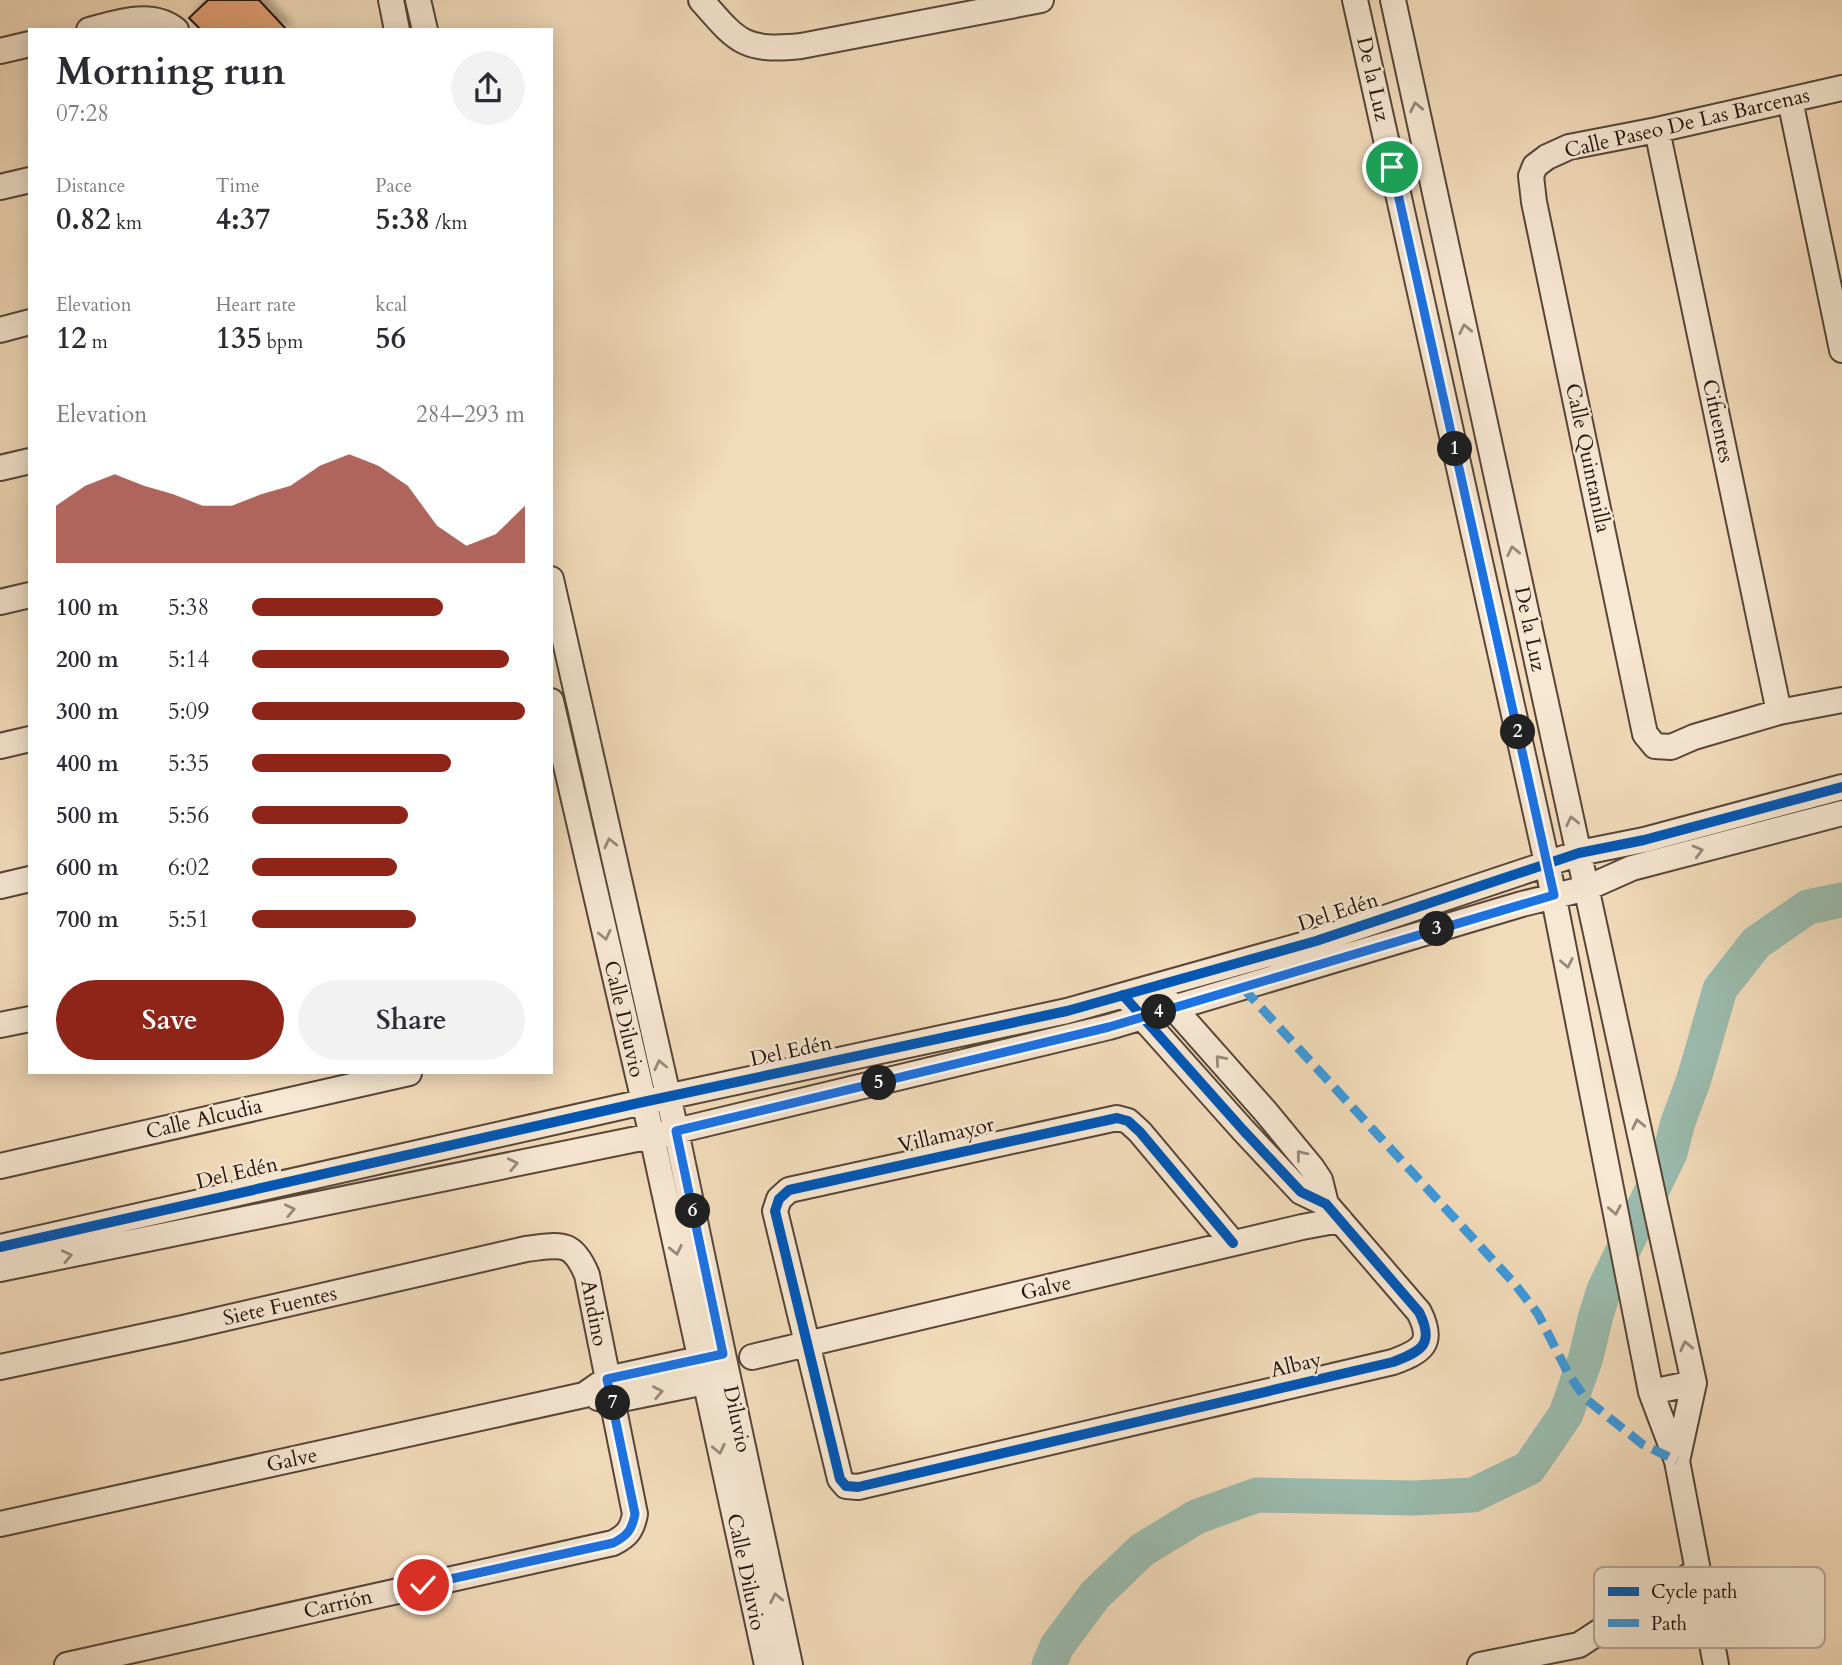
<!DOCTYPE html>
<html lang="en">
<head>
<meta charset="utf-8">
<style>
  :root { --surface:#fff; --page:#f2f2f3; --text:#2b2b33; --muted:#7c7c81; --accent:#8f2418 }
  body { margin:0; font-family:Cardo,serif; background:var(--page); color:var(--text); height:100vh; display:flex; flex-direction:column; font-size:26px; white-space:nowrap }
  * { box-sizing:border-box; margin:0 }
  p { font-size:23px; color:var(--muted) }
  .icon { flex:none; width:38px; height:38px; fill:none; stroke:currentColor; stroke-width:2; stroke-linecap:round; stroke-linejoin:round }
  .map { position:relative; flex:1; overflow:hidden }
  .sheet { position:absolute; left:28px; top:28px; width:525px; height:1046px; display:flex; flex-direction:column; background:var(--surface); border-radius:0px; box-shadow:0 4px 18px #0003 }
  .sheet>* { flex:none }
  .pin { position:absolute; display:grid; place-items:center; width:60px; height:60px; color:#fff; margin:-30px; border:4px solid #fff; border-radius:50%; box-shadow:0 2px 7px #0007 }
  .km { position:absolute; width:35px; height:35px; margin:-18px; border-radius:50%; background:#222; color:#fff; font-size:19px; line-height:35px; text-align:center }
  .round { display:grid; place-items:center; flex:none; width:74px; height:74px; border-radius:37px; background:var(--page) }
  .overview { display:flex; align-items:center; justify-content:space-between; height:119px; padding:0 28px }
  h1 { font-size:38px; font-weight:600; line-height:52px }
  .stats { display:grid; grid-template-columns:repeat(3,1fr); gap:10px; height:119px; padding:7px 28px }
  .stats div { display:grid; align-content:center }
  .stats b { font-size:30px; font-weight:600 }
  .stats small { font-size:19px; font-weight:400 }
  .stats p { font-size:19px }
  .chart { height:196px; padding:14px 28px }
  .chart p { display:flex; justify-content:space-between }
  .chart svg { width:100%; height:126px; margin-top:7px; fill:var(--accent); opacity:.7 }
  .primary-button { display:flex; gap:14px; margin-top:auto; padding:14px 28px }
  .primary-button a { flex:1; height:80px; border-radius:42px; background:var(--accent); color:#fff; font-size:28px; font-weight:600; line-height:80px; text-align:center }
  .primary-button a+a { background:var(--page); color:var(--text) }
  ul { padding:0 28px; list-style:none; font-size:23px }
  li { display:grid; grid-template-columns:112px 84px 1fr; align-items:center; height:52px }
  li i { height:18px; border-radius:9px; background:var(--accent) }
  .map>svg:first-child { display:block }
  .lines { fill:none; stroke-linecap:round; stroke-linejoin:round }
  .river { stroke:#9bbcaf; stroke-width:35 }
  .building { fill:#e4a175; stroke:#22140d; stroke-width:2; filter:url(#shadow) }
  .minor-casing { stroke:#564638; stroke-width:28 }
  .minor { stroke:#f7e8d3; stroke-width:24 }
  .quiet { stroke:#3c9ade; stroke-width:9; stroke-dasharray:18 9; stroke-linecap:butt }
  .cycleway-casing { stroke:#f7e8d3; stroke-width:15 }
  .cycleway { stroke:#0057b8; stroke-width:10 }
  .oneway { stroke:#97897a }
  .route-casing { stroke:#fff; stroke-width:14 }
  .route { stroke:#1a73e8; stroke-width:9 }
  .labels { text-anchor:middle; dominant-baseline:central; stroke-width:5; stroke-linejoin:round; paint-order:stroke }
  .street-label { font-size:21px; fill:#22140d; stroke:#f7e8d3 }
  .key { fill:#f7e8d3; stroke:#b7a898; stroke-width:2 }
  .key-label { font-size:19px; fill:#22140d }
</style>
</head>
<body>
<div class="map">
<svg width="1842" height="1665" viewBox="0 0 1842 1665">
  <defs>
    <filter id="shadow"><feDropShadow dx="5.5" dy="-5.5" stdDeviation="3.5" flood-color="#0004"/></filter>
  </defs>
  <rect width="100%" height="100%" fill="#f3dcbb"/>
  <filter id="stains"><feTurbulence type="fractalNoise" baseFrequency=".00286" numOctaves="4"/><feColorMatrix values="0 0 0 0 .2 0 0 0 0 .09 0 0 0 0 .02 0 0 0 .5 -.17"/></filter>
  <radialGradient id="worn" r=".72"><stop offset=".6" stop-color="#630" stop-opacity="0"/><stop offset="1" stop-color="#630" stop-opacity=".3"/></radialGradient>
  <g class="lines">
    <path class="river" d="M 1049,1665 L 1057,1646 L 1095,1595 L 1142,1550 L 1196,1517 L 1257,1495 L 1414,1498 L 1473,1495 L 1529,1468 L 1566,1414 L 1586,1357 L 1596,1315 L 1604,1290 L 1670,1153 L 1678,1122 L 1694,1079 L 1720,989 L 1756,943 L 1808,907 L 1842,900"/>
  </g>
  <path class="building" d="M 208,0 L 259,0 L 287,30 L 201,30 L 189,18 Z"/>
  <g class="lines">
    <g class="minor-casing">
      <path id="minor" d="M 391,0 L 397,30
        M 418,0 L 425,30
        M 701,0 C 737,41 743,52 801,46 L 1041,0
        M 1355,0 L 1547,863 L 1651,1392 L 1677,1461 L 1716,1665
        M 1393,0 L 1694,1383 L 1677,1461
        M 89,30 C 116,23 151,10 176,30
        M 0,51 L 30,44
        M 1842,88 L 1657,130 L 1569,147 L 1547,157 L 1535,166 L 1531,176 L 1534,202 L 1645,734 L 1655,746 L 1671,747 L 1694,737 L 1779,712 L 1842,700
        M 1790,100 L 1842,350
        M 1657,130 L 1779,712
        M 0,187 L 30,180
        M 0,330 L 30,322
        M 0,468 L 30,461
        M 551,579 L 676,1131 L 723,1354 L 790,1665
        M 0,602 L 30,595
        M 551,701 L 652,1136 L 767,1665
        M 0,746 L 30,739
        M 0,886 L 30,879
        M 1164,997 L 1265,1111 L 1312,1168 L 1320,1180 L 1326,1204
        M 1133,1007 L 1243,1130 L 1301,1192 L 1326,1204 L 1419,1312 C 1435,1344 1422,1351 1393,1362 L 858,1487 L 846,1486 L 840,1479 L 775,1211 L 779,1199 L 789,1190 L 1117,1118 L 1128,1121 L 1140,1132 L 1233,1243
        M 0,1025 L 30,1019
        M 0,1166 L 409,1073
        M 0,1247 L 643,1102 L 1067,1011 L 1316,941 L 1579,853 L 1644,840 L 1842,787
        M 0,1269 L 676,1131 L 1109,1027 L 1522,904 L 1587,888 L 1632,868 L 1842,813
        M 752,1357 L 1302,1227 L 1340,1220
        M 0,1367 L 183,1328 L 526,1249 C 560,1245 572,1239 587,1275 L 635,1514 C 632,1530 627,1536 613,1543 L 67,1665
        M 1651,1392 L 1694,1383
        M 598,1398 L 612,1401 L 720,1379
        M 0,1524 L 584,1395 L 607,1379 L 713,1356
        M 1480,1665 L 1579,1645 L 1654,1596 L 1698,1571"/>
    </g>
    <use href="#minor" class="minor"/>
    <path class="quiet" d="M 1243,988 L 1514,1283 L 1538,1314 L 1569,1375 L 1586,1399 L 1642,1444 L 1677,1461"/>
    <g class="cycleway-casing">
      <path id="cycleway" d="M 1123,995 L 1243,1130 L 1301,1192 L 1326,1204 L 1419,1312 C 1435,1344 1422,1351 1393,1362 L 858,1487 L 846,1486 L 840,1479 L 775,1211 L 779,1199 L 789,1190 L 1117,1118 L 1128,1121 L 1140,1132 L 1233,1243
        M 0,1247 L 643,1102 L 1067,1011 L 1316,941 L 1579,853 L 1644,840 L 1842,787"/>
    </g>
    <use href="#cycleway" class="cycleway"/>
  </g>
  <defs><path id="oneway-chevron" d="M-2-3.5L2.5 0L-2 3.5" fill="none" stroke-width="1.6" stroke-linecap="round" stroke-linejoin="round" transform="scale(1.75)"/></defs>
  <g class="oneway">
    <use href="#oneway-chevron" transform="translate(1416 107) rotate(-102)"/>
    <use href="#oneway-chevron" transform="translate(1465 329) rotate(-102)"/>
    <use href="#oneway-chevron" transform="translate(1513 551) rotate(-102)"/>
    <use href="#oneway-chevron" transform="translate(1572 821) rotate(-102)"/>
    <use href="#oneway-chevron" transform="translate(610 843) rotate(-103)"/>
    <use href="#oneway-chevron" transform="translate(1698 851) rotate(-15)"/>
    <use href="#oneway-chevron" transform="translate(605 935) rotate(77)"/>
    <use href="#oneway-chevron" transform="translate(1567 963) rotate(79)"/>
    <use href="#oneway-chevron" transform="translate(1220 1060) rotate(-131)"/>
    <use href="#oneway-chevron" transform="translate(660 1065) rotate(-103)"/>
    <use href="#oneway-chevron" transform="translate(1638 1124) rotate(-102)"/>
    <use href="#oneway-chevron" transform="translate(1301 1155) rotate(-129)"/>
    <use href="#oneway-chevron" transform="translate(513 1164) rotate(-12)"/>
    <use href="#oneway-chevron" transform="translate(290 1210) rotate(-12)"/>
    <use href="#oneway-chevron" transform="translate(1615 1210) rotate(79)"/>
    <use href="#oneway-chevron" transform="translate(676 1250) rotate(78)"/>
    <use href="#oneway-chevron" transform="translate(67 1256) rotate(-12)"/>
    <use href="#oneway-chevron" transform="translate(1686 1346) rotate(-102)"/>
    <use href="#oneway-chevron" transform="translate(658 1392) rotate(-11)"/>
    <use href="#oneway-chevron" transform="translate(719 1449) rotate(78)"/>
    <use href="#oneway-chevron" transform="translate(776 1598) rotate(-102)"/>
  </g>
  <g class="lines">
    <g class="route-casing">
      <path id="route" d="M 423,1585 L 613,1543 C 627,1536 632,1530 635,1514 L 607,1379 L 723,1354 L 676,1131 L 1109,1027 L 1554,895 L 1392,167"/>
    </g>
    <use href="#route" class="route"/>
  </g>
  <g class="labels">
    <g class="street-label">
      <text transform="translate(1373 79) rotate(77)">De la Luz</text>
      <text transform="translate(1687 123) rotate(-13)">Calle Paseo De Las Barcenas</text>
      <text transform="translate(1718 421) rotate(78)">Cifuentes</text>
      <text transform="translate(1588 458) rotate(78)">Calle Quintanilla</text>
      <text transform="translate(1530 629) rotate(78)">De la Luz</text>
      <text transform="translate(1338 912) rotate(-18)">Del Edén</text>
      <text transform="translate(624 1019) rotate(77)">Calle Diluvio</text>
      <text transform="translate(791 1051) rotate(-12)">Del Edén</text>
      <text transform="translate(204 1119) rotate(-13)">Calle Alcudia</text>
      <text transform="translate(946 1135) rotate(-13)">Villamayor</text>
      <text transform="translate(237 1173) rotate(-13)">Del Edén</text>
      <text transform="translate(1046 1288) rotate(-13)">Galve</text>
      <text transform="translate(280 1306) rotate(-13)">Siete Fuentes</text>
      <text transform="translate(594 1313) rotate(79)">Andino</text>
      <text transform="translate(1296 1365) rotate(-13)">Albay</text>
      <text transform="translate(737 1419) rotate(78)">Diluvio</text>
      <text transform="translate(292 1460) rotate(-12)">Galve</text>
      <text transform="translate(746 1572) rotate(78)">Calle Diluvio</text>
      <text transform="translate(338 1604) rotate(-13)">Carrión</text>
    </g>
  </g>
  <rect x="1594" y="1567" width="231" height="81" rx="10" class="key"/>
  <rect x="1608" y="1587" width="31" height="9" fill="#0057b8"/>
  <rect x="1608" y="1619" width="31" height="8" fill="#3c9ade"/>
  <g class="key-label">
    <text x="1651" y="1598">Cycle path</text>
    <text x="1651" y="1630">Path</text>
  </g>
  <rect width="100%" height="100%" filter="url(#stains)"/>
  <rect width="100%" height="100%" fill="url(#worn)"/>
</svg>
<div class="pin" style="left:1392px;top:167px;background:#1e9e55"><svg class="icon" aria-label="arrive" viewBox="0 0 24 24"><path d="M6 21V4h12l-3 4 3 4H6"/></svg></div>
<div class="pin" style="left:423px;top:1585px;background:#d93025"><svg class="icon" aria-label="check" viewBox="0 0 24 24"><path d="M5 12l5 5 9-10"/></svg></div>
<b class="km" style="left:1455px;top:449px">1</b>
<b class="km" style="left:1518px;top:732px">2</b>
<b class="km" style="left:1437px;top:929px">3</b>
<b class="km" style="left:1159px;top:1012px">4</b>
<b class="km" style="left:879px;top:1083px">5</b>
<b class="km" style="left:693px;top:1211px">6</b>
<b class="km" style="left:613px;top:1403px">7</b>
<section class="sheet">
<div class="overview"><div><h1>Morning run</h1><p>07:28</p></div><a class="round"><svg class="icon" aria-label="share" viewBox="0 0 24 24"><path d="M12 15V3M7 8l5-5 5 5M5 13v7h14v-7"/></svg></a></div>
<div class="stats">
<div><p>Distance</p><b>0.82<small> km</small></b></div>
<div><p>Time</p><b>4:37</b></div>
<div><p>Pace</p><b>5:38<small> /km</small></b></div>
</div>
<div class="stats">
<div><p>Elevation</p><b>12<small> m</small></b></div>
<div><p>Heart rate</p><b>135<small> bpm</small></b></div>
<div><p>kcal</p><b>56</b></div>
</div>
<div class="chart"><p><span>Elevation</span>284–293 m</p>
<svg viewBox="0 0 160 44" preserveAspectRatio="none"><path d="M0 44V24L10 17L20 13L30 17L40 20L50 24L60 24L70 20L80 17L90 10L100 6L110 10L120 17L130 31L140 38L150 34L160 24V44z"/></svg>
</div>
<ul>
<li><b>100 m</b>5:38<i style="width:70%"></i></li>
<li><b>200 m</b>5:14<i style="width:94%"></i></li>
<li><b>300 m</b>5:09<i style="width:100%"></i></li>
<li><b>400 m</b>5:35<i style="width:73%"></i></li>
<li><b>500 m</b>5:56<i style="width:57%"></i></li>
<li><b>600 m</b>6:02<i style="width:53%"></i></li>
<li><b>700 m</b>5:51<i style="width:60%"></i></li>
</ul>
<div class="primary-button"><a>Save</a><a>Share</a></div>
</section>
</div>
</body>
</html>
